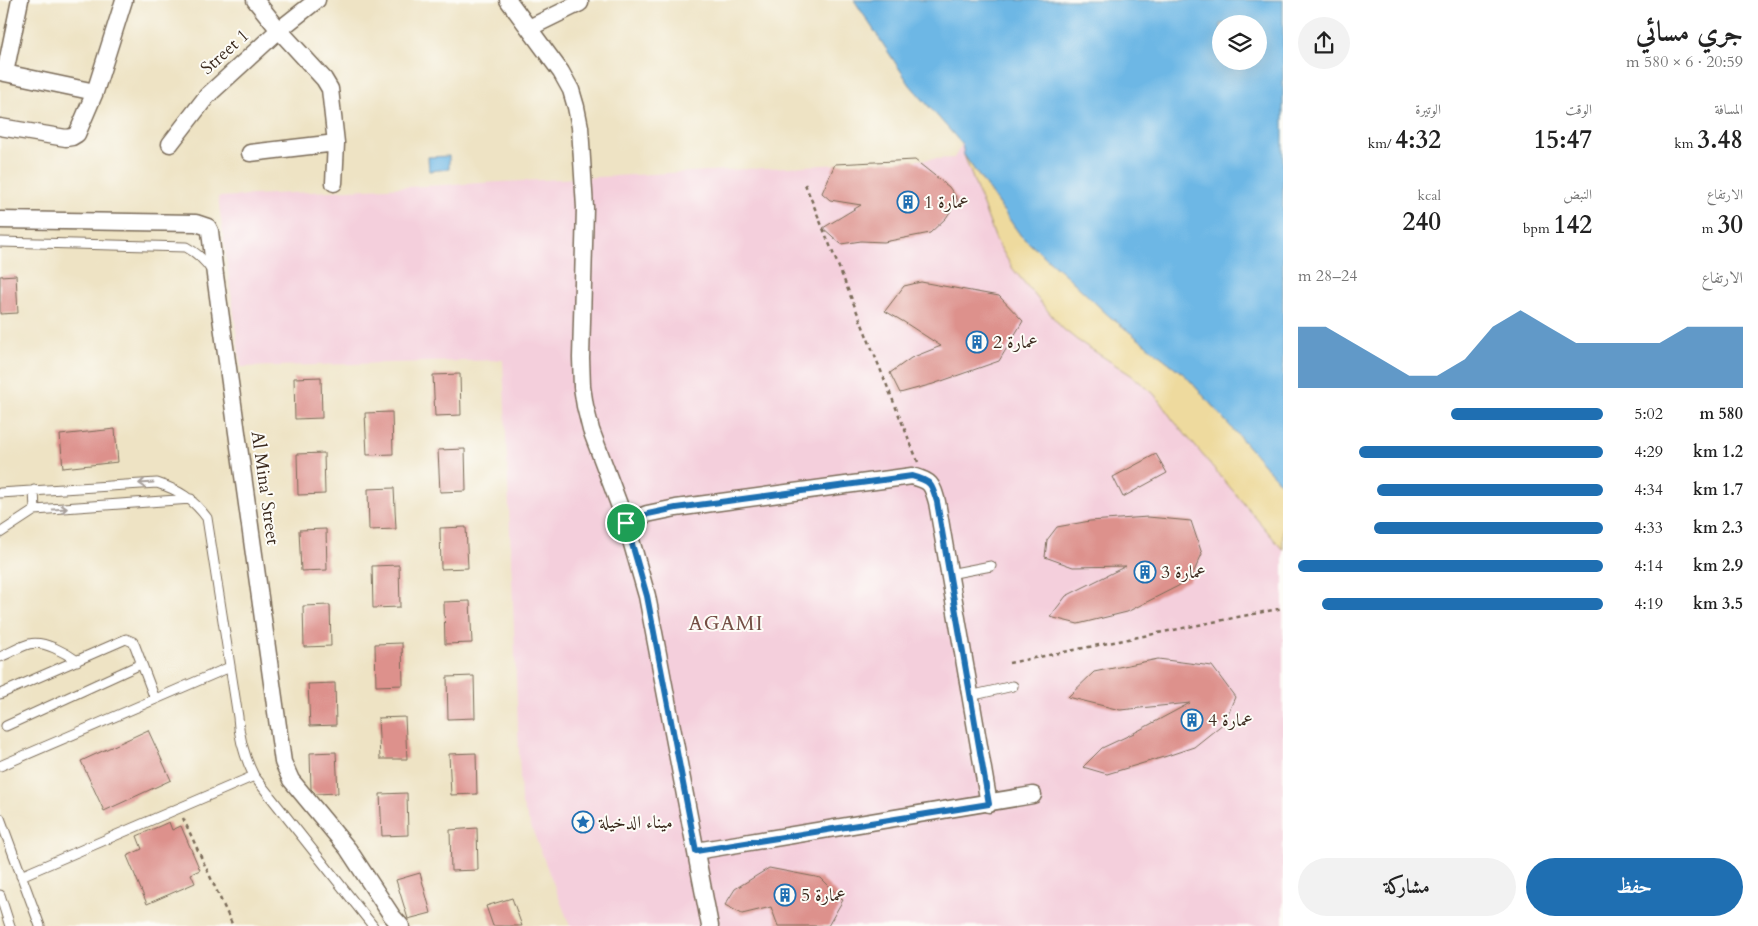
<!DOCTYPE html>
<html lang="ar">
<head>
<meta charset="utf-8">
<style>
  :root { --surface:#fff; --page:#f2f2f2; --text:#222; --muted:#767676; --accent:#1f6fb2 }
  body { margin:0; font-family:Cardo,Amiri,serif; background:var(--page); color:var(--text); direction:rtl; height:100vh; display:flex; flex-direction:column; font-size:19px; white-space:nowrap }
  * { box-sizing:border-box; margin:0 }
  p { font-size:16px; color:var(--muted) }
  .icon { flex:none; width:28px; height:28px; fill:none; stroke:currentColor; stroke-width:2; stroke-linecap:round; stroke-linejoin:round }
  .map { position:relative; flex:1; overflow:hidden; direction:ltr }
  .panel { display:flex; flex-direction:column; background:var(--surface); width:475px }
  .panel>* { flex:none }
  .tools { position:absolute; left:1212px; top:15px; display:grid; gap:10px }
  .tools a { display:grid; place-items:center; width:55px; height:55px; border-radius:50%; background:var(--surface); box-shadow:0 5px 20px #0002; font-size:25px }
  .pin { position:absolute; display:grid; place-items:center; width:42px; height:42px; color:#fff; margin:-21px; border:2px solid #fff; border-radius:50%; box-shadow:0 1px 5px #0007 }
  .round { display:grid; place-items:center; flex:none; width:52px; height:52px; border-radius:26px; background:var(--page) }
  .head { display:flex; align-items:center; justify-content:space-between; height:85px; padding:0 15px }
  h1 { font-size:28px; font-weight:700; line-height:38px }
  .figures { display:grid; grid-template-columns:repeat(3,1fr); gap:8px; height:85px; padding:5px 15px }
  .figures div { display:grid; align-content:center }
  .figures b { font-size:25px; font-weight:700 }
  .figures small { font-size:14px; font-weight:400 }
  .figures p { font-size:14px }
  .chart { height:140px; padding:10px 15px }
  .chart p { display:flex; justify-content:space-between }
  .chart svg { width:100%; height:90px; margin-top:5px; fill:var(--accent); opacity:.7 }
  .cta { display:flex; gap:10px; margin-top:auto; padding:10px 15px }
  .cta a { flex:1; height:58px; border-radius:30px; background:var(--accent); color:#fff; font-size:20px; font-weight:700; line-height:58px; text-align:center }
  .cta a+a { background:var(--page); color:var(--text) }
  ul { padding:0 15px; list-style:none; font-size:16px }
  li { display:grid; grid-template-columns:80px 60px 1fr; align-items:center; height:38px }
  li i { height:12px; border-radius:6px; background:var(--accent) }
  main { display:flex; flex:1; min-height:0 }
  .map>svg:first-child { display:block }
  .built { fill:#f4cfdc }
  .sand { fill:#eeda9e; stroke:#94825e }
  .water { fill:#6db7e5; stroke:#547082; fill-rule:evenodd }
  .building { fill:#dd918c }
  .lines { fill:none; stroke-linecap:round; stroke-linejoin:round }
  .service-casing { stroke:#7a6b58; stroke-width:11 }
  .minor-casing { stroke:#7a6b58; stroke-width:19 }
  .path { stroke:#7a6b58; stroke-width:2.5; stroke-dasharray:4 4; stroke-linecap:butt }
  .service { stroke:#fff; stroke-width:9 }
  .minor { stroke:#fff; stroke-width:16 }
  .oneway { stroke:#a79f9a }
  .route-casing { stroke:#fff; stroke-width:10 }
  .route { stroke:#1f6fb2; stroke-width:6 }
  .labels { text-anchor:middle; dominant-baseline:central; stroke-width:4; stroke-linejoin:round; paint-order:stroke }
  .street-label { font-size:18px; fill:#3b2a1e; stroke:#fdfcf7 }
  .poi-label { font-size:18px; fill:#3b2a1e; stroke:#fdfcf7; text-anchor:start }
  .quarter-label { font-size:20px; letter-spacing:1px; fill:#744e44; stroke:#fdfcf7 }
</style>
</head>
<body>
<main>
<section class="panel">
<div class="head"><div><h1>جري مسائي</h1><p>20:59 · 6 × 580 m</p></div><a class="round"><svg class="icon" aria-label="share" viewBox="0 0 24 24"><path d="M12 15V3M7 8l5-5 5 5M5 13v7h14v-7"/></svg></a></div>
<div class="figures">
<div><p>المسافة</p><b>3.48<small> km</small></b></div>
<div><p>الوقت</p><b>15:47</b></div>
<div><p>الوتيرة</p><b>4:32<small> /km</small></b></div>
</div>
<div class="figures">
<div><p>الارتفاع</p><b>30<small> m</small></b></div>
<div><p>النبض</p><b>142<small> bpm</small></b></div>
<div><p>kcal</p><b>240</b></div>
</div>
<div class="chart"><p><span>الارتفاع</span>24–28 m</p>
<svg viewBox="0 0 160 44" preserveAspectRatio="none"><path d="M0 44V14L10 14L20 22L30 30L40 38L50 38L60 30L70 14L80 6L90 14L100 22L110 22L120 22L130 22L140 14L150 14L160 14V44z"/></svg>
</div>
<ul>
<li><b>580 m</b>5:02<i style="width:50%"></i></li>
<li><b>1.2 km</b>4:29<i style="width:80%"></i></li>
<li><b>1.7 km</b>4:34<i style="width:74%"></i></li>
<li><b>2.3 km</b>4:33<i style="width:75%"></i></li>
<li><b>2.9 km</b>4:14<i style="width:100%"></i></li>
<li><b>3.5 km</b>4:19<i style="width:92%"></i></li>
</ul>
<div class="cta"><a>حفظ</a><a>مشاركة</a></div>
</section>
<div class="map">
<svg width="1283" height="926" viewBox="0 0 1283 926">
  <rect width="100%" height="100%" fill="#fdfcf7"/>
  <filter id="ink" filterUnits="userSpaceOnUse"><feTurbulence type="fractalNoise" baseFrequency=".02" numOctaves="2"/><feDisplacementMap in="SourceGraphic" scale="10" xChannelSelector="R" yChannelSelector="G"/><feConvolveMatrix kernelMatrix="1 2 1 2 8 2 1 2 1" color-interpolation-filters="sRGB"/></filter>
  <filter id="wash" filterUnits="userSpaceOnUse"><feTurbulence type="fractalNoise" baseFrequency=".0096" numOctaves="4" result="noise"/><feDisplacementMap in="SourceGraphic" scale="20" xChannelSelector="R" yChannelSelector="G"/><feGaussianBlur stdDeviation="1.12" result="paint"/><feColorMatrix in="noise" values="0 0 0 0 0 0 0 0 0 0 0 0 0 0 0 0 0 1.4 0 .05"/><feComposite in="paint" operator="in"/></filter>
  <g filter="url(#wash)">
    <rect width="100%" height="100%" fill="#eee3c4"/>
    <path class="built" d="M 962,144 L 964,155 L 1021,236 L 1186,376 L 1283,486 L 1283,926 L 570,926 L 521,801 L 503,360 L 241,367 L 218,197 L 954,158 Z"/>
    <path class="sand" d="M 964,155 L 1021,236 L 1067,276 L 1109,316 L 1186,376 L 1283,486 L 1283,550 L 1173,420 L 1154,394 L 1131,375 L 1077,340 L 1062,328 L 1013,269 L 996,240 Z"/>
    <path class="water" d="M 854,0 L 1283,0 L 1283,486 L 1186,376 L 1109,316 L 1067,276 L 1021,236 L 964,155 L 962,144 L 910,85 ZM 1221,24 L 1259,24 L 1259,61 L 1221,61 Z
      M 449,156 L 449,169 L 429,171 L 428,157 Z"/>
    <g id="blocks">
      <path class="building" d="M 915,160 L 949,187 L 958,200 L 946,218 L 930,233 L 884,242 L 861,241 L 841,244 L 823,228 L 861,205 L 830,200 L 822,193 L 835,164 Z
        M 16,275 L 18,313 L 0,314 L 0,276 Z
        M 921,282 L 999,296 L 1023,321 L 999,361 L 933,384 L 900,393 L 890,373 L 911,358 L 941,346 L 904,322 L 885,311 L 904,286 Z
        M 460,374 L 461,415 L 435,416 L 433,375 Z
        M 321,377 L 322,418 L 295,419 L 294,378 Z
        M 392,412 L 393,454 L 367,455 L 365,413 Z
        M 115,429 L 118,462 L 63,468 L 60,435 Z
        M 465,449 L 466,491 L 440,492 L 438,450 Z
        M 324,453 L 325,494 L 298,495 L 297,454 Z
        M 1156,454 L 1167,473 L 1123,497 L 1113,477 Z
        M 394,488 L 396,529 L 369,530 L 368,489 Z
        M 1148,517 L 1191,521 L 1202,554 L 1190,580 L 1127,612 L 1078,624 L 1050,617 L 1066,596 L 1126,566 L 1073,567 L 1045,557 L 1047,540 L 1057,527 L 1090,521 Z
        M 466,527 L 468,568 L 441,569 L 440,528 Z
        M 326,529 L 327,570 L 301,571 L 299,530 Z
        M 399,565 L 400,607 L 373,608 L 372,566 Z
        M 470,601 L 472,643 L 445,644 L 444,602 Z
        M 330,605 L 331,646 L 304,647 L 303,606 Z
        M 402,643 L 403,685 L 376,686 L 375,644 Z
        M 1158,659 L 1212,666 L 1235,697 L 1224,723 L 1194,747 L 1167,756 L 1107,774 L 1083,767 L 1102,748 L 1134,733 L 1190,703 L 1120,710 L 1068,697 L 1094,672 Z
        M 474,676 L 475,718 L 448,719 L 447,677 Z
        M 335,683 L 336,725 L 310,726 L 308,684 Z
        M 405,717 L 407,759 L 380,759 L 378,718 Z
        M 148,730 L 171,780 L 104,811 L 81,761 Z
        M 336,752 L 338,793 L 316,794 L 311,789 L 310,753 Z
        M 476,753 L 477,794 L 451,795 L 449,754 Z
        M 407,793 L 408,835 L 382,836 L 380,794 Z
        M 169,822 L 172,830 L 181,826 L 200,870 L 191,874 L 195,883 L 147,904 L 127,856 L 142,849 L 137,836 Z
        M 477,828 L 478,870 L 451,871 L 450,830 Z
        M 769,868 L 821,878 L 843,900 L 828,926 L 778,926 L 771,907 L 742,914 L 725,905 L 735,889 Z
        M 420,873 L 431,913 L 408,919 L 396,880 Z
        M 512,898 L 522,926 L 493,926 L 486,906 Z"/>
    </g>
  </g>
  <g filter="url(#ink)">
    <use href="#blocks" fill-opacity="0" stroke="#7a6b58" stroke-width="1"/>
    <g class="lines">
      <g class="service-casing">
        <path id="service" d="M 0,242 L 186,247 C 197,253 205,260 212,271
          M 34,490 L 35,510
          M 0,493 L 157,483 C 179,490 193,499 207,518 L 238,717 C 239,739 244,756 254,776 L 373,926
          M 0,533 L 35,510 L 191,499
          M 949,574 L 991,566
          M 0,657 C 10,653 19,647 29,644 C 44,640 66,653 77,661
          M 0,694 L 126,639 L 133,642 L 135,646 L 155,699
          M 970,696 L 1013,686
          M 6,726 L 141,664
          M 0,766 L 230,667
          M 0,818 L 40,926
          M 21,876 L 254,776
          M 0,895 L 10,926"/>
      </g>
      <g class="minor-casing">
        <path id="minor" d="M 255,0 L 279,30 L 324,79 L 330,89 L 336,143 L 334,183
          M 508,0 L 561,72 L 571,90 L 576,107 L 580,127 L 585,208 L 581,358 L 582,387 L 585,406 L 591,430 L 626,523 L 647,596 L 710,926
          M 529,28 L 580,3
          M 0,72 L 95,92
          M 5,73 L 20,0
          M 0,127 L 66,138 L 72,137 L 77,134 L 95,92 L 124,0
          M 170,144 L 207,96 L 279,30 L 317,0
          M 250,153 L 336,143
          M 0,220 L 196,223 L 208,227 L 210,231 L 215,275 L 283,762 L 291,780 L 348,849 L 392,916 L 401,926
          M 626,523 L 647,514 L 676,508 L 912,476 C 931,481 932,484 937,502 L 989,804
          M 696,851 L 1033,795"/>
      </g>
      <path class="path" d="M 805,184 L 918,462
        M 1009,663 L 1283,608
        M 183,818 L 233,926"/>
      <use href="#service" class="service"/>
      <use href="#minor" class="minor"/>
    </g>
    <defs><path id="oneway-shaft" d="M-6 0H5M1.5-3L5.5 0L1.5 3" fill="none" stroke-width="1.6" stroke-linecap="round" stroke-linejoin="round" transform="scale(1.25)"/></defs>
    <g class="oneway">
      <use href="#oneway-shaft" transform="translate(146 483) rotate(176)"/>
      <use href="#oneway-shaft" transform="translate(60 509) rotate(-4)"/>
    </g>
  </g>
  <g class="lines" filter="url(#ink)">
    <g class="route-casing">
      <path id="route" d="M 912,476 C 931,481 932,484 937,502 L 989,804 L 696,851 L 647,596 L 626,523 L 648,514 L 676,508 Z"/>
    </g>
    <use href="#route" class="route"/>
  </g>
  <defs>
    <g id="building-ring" transform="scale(1.125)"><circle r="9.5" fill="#fdfcf7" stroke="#1f6fb2" stroke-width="1.5"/><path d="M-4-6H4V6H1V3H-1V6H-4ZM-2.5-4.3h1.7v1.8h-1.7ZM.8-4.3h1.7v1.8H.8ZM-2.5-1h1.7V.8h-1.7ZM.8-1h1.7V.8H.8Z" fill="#1f6fb2"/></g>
    <g id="sight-ring" transform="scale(1.125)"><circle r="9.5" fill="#fdfcf7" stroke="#1f6fb2" stroke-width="1.5"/><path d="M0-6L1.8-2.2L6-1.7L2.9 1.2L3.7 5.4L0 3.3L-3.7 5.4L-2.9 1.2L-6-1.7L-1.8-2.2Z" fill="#1f6fb2"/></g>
  </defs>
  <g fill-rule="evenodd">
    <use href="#building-ring" x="908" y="202"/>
    <use href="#building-ring" x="977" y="342"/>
    <use href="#building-ring" x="1145" y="572"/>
    <use href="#building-ring" x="1192" y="720"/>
    <use href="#sight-ring" x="583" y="822"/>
    <use href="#building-ring" x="785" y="895"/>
  </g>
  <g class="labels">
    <g class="street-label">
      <text transform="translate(225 52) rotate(-42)">Street 1</text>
      <text transform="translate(265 488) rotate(82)">Al Mina' Street</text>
    </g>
    <g class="poi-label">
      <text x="924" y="202">عمارة 1</text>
      <text x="993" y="342">عمارة 2</text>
      <text x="1161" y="572">عمارة 3</text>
      <text x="1208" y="720">عمارة 4</text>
      <text x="599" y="822">ميناء الدخيلة</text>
      <text x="801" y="895">عمارة 5</text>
    </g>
    <g class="quarter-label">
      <text x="726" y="623">AGAMI</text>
    </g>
  </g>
</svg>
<div class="tools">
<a><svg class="icon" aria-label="layers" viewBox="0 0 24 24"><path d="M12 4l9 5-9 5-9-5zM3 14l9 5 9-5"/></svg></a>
</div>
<div class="pin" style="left:626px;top:523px;background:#1e9e55"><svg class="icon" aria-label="arrive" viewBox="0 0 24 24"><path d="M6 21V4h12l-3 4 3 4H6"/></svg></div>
</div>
</main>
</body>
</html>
